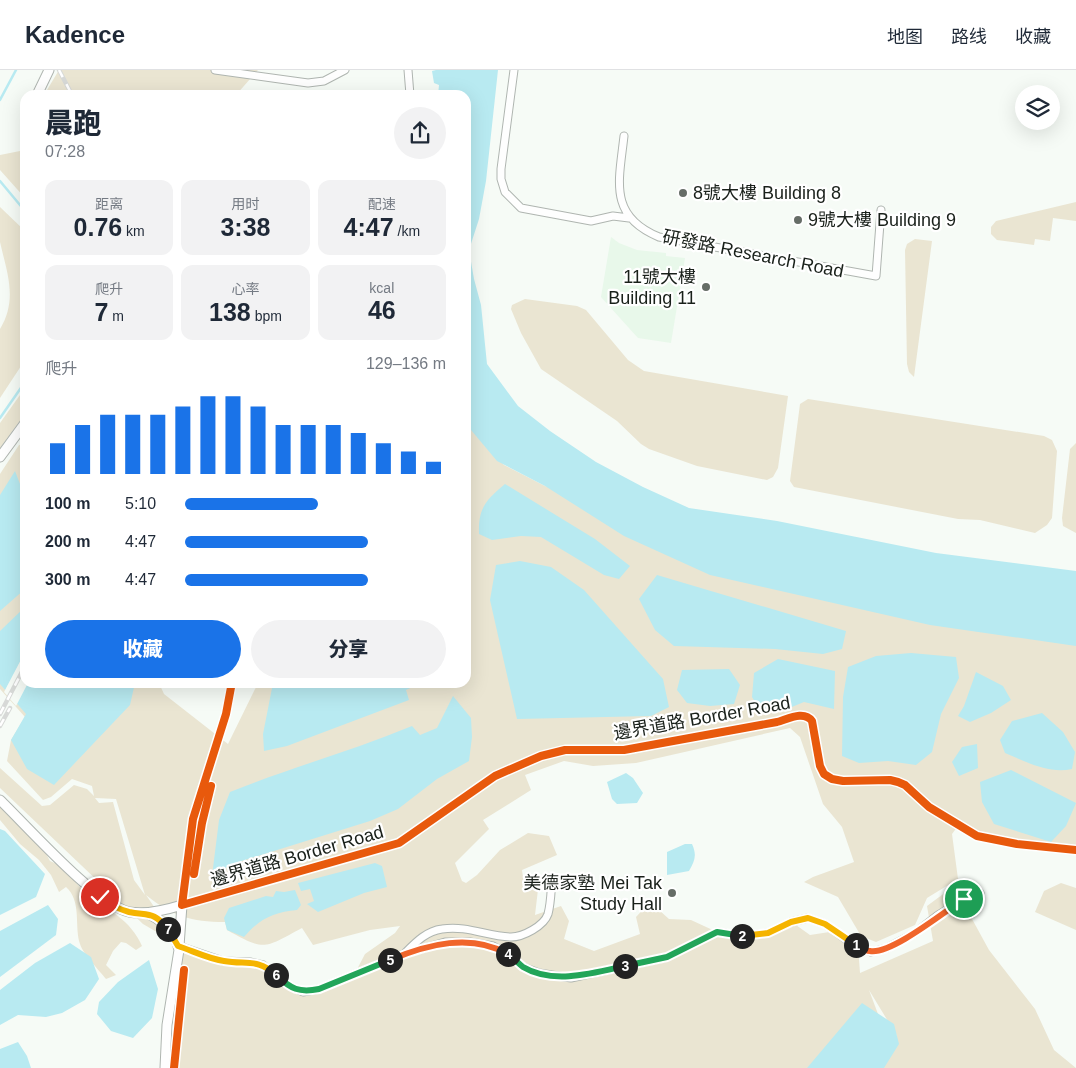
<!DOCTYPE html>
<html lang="zh">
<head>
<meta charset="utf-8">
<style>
  :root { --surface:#fff; --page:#f2f2f3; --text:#1f2937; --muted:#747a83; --line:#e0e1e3; --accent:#1a73e8 }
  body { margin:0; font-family:Arial,"Noto Sans SC",sans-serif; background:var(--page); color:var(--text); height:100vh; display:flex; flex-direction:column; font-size:19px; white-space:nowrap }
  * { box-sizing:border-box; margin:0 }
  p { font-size:16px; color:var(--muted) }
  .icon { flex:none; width:28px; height:28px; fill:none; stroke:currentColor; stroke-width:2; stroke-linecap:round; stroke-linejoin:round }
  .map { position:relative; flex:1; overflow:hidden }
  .details { position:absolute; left:20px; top:20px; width:451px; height:598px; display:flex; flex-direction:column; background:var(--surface); border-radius:15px; box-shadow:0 5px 20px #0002 }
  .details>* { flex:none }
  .buttons { position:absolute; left:1015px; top:15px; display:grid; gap:10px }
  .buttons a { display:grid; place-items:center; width:45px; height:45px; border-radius:50%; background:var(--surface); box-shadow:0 5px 20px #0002; font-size:25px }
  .pin { position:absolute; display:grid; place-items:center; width:42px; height:42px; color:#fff; margin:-21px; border:2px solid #fff; border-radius:50%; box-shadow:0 1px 5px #0007 }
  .km { position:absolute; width:25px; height:25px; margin:-12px; border-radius:50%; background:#222; color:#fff; font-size:14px; line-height:25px; text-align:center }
  .round { display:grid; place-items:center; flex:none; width:52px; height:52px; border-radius:26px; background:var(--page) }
  .headline { display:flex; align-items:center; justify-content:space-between; height:85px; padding:0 25px }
  h1 { font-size:28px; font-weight:800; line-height:38px }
  .stats { display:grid; grid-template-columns:repeat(3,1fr); gap:8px; height:85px; padding:5px 25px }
  .stats div { display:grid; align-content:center; border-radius:12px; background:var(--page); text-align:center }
  .stats b { font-size:25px; font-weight:800 }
  .stats small { font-size:14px; font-weight:400 }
  .stats p { font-size:14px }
  .chart { height:140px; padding:10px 25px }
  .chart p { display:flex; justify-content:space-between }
  .chart svg { width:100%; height:90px; margin-top:5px; stroke:var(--accent); stroke-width:6 }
  .primary-button { display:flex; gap:10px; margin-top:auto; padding:10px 25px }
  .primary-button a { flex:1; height:58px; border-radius:30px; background:var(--accent); color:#fff; font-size:20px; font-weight:800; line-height:58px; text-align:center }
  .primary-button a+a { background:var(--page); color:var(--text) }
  ul { padding:0 25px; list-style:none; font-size:16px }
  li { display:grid; grid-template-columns:80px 60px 1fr; align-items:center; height:38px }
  li i { height:12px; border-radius:6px; background:var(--accent) }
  header { display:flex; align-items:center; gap:30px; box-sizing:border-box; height:70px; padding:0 25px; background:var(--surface); border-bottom:1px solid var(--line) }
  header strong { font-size:24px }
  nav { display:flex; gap:28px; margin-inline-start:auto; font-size:18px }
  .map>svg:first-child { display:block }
  .built { fill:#e8f8ea }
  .green { fill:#eae5d2; fill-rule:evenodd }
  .water { fill:#b8eaf1 }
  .pier { fill:#f6fbf6 }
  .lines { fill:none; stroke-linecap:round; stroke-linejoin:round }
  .stream { stroke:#b8eaf1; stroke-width:2.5 }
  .minor-casing { stroke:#afb5b0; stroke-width:9 }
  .tertiary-casing { stroke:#afb5b0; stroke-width:11 }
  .minor { stroke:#fefefe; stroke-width:7 }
  .tertiary { stroke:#fefefe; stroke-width:9 }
  .rail-casing { stroke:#d7d9d7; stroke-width:4.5 }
  .rail { stroke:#fff; stroke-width:2.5; stroke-dasharray:8; stroke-linecap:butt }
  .cycleway-casing { stroke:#fff; stroke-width:11 }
  .cycleway { stroke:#e8590c; stroke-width:8 }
  .split-1-casing { stroke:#fff; stroke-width:10 }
  .split-2-casing { stroke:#fff; stroke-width:10 }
  .split-3-casing { stroke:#fff; stroke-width:10 }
  .split-4-casing { stroke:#fff; stroke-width:10 }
  .split-5-casing { stroke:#fff; stroke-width:10 }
  .split-6-casing { stroke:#fff; stroke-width:10 }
  .split-7-casing { stroke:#fff; stroke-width:10 }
  .split-8-casing { stroke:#fff; stroke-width:10 }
  .split-1 { stroke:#f0652b; stroke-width:6 }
  .split-2 { stroke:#f5b400; stroke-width:6 }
  .split-3 { stroke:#22a559; stroke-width:6 }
  .split-4 { stroke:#22a559; stroke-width:6 }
  .split-5 { stroke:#f0652b; stroke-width:6 }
  .split-6 { stroke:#22a559; stroke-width:6 }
  .split-7 { stroke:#f5b400; stroke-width:6 }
  .split-8 { stroke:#f5b400; stroke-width:6 }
  .poi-dot { fill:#666d67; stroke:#fff; stroke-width:2 }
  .labels { text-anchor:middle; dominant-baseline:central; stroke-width:4.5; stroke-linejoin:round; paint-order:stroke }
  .poi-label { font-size:18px; fill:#19201a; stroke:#fff; text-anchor:start }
  .street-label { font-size:18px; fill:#19201a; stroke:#fff }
</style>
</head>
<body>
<header>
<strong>Kadence</strong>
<nav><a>地图</a><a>路线</a><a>收藏</a></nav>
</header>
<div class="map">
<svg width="1076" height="998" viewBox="0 0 1076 998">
  <rect width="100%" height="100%" fill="#f6fbf6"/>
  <path class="built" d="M 611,167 L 619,173 L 637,180 L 666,183 L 666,186 L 685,188 L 671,273 L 638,268 L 601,227 Z"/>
  <path class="green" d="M 59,0 L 258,0 L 236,25 L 44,25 Z
    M 25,80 L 25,128 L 0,100 L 0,85 Z
    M 1076,132 L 1076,151 L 1053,148 L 1050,171 L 1035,169 L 1034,175 L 997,170 L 991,164 L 991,157 L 996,151 Z
    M 0,137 L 25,161 L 25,290 L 0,328 L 0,259 C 18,229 7,203 0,172 C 0,162 0,148 0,137 Z
    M 915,169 L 932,171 L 914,307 L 909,302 L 907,294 L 905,180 L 907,174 Z
    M 525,229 L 577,236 L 586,240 L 628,290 L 644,301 L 788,326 L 778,398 L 773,407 L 767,410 L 697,396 L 649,379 L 641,374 L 617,351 L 541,299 L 521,263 L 511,239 L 512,235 Z
    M 25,318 L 25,344 L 0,378 L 0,353 Z
    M 808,329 L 1044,366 L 1052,370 L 1057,381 L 1052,448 L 1047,455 L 1035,463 L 980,450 L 958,449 L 794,417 L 790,411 L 800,334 Z
    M 466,353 L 504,395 L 545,416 L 1076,573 L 1076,780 L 989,768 L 958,756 L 952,764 L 958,809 L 927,828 L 915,855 L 876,872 L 861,866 L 838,827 L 804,812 L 813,807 L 854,792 L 842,757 L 823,734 L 800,667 L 790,658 L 636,693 L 593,696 L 564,691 L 525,705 L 531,720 L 483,750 L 489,759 L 455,793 L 462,811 L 466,813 L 477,805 L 500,780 L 528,763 L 549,766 L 557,785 L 522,800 L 524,814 L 539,811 L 535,845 L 561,836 L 569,851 L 564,869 L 594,881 L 640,864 L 636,847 L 650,832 L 669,849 L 691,850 L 717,862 L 747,870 L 786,854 L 796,855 L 810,865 L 836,861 L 858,876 L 860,903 L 933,871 L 927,836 L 954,816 L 989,880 L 1035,939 L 1054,980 L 1076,998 L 881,998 L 897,966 L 869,920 L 881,952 L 808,998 L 168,998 L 183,880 L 227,896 L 262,898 L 272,907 L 302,925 L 354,905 L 365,884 L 395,863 L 400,856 L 370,860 L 313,875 L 302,858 C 264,878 266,882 227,860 L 225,852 C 191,852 172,846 146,825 L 159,844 L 182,854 L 175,867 L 155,861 L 143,854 L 0,718 L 0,698 L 42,736 L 50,735 L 74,715 L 87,719 L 94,726 L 92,716 L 72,709 L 51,727 L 43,730 L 7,691 L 11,670 L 25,647 L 0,619 L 0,404 L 19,375 L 25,374 L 25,612 L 159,613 L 164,624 L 228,674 L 258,613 L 466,612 ZM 95,728 L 116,729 L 145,825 L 134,810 L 113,732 L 99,733 Z
    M 1076,373 L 1076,463 L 1063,456 L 1062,448 L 1070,379 Z
    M 0,737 L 43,778 L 50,791 C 69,798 72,812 87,823 C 108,840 131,850 142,876 L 136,880 L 126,873 L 121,872 L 113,881 L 106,895 L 116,905 L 106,909 C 99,900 83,884 80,874 C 74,856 82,831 66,817 L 59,822 L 51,805 L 39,790 L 20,774 L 0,750 Z
    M 1061,813 L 1076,818 L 1076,860 L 1035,842 L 1044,821 Z"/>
  <path class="water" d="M 436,0 L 498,0 L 486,111 L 479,149 L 469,180 L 474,209 L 481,235 L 487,294 L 518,336 L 550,361 L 596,392 L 643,417 L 689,438 L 777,451 L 936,483 L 1076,501 L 1076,576 L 930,555 L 710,505 L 624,466 L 545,416 L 497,391 L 466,354 L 466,25 L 438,25 L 439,15 L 434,13 L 432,1 Z
    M 15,401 L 25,427 L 25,519 L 0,541 L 0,425 Z
    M 505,414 L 595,469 L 630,496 L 619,509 L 604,505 L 541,467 L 521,466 L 492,470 L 479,464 C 478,438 486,430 505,414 Z
    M 520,491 L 551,497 L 584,520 L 663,609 L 669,637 L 651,646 L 517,649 L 490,530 L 496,495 Z
    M 657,505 L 846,561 L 842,579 L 823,584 L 775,579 L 674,576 L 655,560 L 639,529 Z
    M 25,537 L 25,612 L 135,613 L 130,635 L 54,715 L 27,699 L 11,670 L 26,644 L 0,614 L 0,561 Z
    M 911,583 L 956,587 L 959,608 L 941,644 L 932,682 L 916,695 L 888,691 L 859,693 L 842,686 L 843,627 L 848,597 L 876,586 Z
    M 778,589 L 835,601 L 834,639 L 804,632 L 782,641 L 758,637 L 752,627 L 754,603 Z
    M 729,599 L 740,615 L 734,634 L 710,636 L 687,633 L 677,620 L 682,600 Z
    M 976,602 L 1003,616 L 1011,630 L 991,643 L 970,652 L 958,646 L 964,636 Z
    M 273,613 L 273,612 L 421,613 L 406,620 L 409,630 L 287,676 L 264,681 L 263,664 Z
    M 453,626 L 471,648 L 472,667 L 469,691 L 437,709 L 398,739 L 370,751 L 232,794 L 212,806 L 219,750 L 230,722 C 289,698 352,681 412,656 L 420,665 L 437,658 Z
    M 1042,643 L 1063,662 L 1075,682 L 1072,699 C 1048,704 1027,692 1005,683 L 1000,670 L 1012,651 Z
    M 977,674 L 978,698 L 959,706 L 952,692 L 962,677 Z
    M 1011,700 L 1076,733 L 1066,756 L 1051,772 L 994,754 L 982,732 L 980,712 Z
    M 626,703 L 633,708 L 643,723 L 637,733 L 617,734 L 612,729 L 607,712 Z
    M 0,759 L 5,761 L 45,804 L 36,827 L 0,845 Z
    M 685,774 L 692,774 C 697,785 695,791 689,801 L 667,805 L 667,782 Z
    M 375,793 L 382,796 L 387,817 L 364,823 L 318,842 L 307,834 L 314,831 L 310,819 L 301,821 L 298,813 Z
    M 295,820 L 301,835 L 297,840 C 274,842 259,849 244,867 L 227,860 L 224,848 L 229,838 L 266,826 L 273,827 L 276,821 L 284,822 Z
    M 48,835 L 58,849 L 56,865 L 0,907 L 0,861 Z
    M 70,873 L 91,887 L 99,909 L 85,930 L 62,943 L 46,947 L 18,945 L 0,955 L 0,920 L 35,893 Z
    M 149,890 L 158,919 L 152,948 L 133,968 L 111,961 L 97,944 L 99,932 L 118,912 Z
    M 862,933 L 894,954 L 899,974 L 884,998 L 807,998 Z
    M 18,972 L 27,986 L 31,998 L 0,998 L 0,979 Z"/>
  <path class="pier" d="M 25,582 L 25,612 L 28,613 L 16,636 L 4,622 Z"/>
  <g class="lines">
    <path class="stream" d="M 0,30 L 16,0
      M 0,111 L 25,141
      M 0,348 L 25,312"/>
    <g class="minor-casing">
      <path id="minor" d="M 215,0 L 308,13 L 324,11 L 345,0
        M 408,0 L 410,25
        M 514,0 L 501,99 L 501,109 L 505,122 L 521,138 L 591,151 L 613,146 L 629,148
        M 624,66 C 619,111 608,146 659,167 L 876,206 L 881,140
        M 232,612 L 226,644 L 193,749 L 182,835 L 399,773 L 495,706 L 541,686 L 565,680 L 624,680 L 777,652 C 788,649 804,640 812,651 L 820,696 L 824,704 L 832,709 L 843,711 L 890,710 L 898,712 L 905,715 L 929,737 L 977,766 L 1017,774 L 1076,780
        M 179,876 L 223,891 L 250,892 L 263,895 L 284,913 L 303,922 L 319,919 L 404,884 L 445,872 L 470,872 L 493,876 L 511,886 L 523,897 L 539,903 L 571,908 L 667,887 L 717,862 L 743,866 L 768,863 L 791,852 L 808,848 L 825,854 L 854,875 L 871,882 L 887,878 L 915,863 L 938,845 L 964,829 L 980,823
        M 404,884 C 415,873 426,861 442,859 C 468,855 488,867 511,867 C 523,867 544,856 548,844 C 551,833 551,820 552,809"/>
    </g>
    <g class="tertiary-casing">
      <path id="tertiary" d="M 37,25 L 49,0
        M 0,387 L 25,353
        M 0,730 C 27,756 97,835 129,842 C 146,845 166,840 182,835 L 179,876
        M 146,843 C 161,849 176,863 179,880 L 167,955 L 165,998"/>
    </g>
    <use href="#minor" class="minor"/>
    <use href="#tertiary" class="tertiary"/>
    <g class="rail-casing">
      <path id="rail" d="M 59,0 L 72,25
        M 0,644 L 25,596
        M 0,656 L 10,638"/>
    </g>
    <use href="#rail" class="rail"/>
    <g class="cycleway-casing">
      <path id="cycleway" d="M 232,612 L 226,644 L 193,749 L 182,835 L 399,773 L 495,706 L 541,686 L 565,680 L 624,680 L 777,652 C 788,649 804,640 812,651 L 820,696 L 824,704 L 832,709 L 843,711 L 890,710 L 898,712 L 905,715 L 929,737 L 977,766 L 1017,774 L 1076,780
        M 194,804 L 202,753 L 211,716
        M 174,998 L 184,900"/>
    </g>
    <use href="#cycleway" class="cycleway"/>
  </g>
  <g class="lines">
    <g class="split-1-casing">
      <path id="split-1" d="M 856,875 C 860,877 865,881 870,881 C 891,885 945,841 964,829"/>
    </g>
    <g class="split-2-casing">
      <path id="split-2" d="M 742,866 L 768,863 L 791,852 L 808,848 L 825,854 L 856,875"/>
    </g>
    <g class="split-3-casing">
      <path id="split-3" d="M 625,896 L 667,887 L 717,862 L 742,866"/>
    </g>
    <g class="split-4-casing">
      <path id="split-4" d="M 508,884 C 514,888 518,893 523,897 C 553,915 594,903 625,896"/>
    </g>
    <g class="split-5-casing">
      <path id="split-5" d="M 390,890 C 428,874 471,863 508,884"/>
    </g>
    <g class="split-6-casing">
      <path id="split-6" d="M 276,905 C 291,919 299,923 319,919 L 390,890"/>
    </g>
    <g class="split-7-casing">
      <path id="split-7" d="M 168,859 L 178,876 C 193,881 209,889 224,891 C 246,895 258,888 276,905"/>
    </g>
    <g class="split-8-casing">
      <path id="split-8" d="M 100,827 C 109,834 118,839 129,842 C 149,846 153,841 168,859"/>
    </g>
    <use href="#split-1" class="split-1"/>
    <use href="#split-2" class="split-2"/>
    <use href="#split-3" class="split-3"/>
    <use href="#split-4" class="split-4"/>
    <use href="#split-5" class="split-5"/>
    <use href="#split-6" class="split-6"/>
    <use href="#split-7" class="split-7"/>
    <use href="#split-8" class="split-8"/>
  </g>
  <g class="poi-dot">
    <circle cx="683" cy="123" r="5"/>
    <circle cx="798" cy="150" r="5"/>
    <circle cx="706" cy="217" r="5"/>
    <circle cx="672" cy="823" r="5"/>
  </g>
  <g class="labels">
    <g class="poi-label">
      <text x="693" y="123">8號大樓 Building 8</text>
      <text x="808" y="150">9號大樓 Building 9</text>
      <text x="696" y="207" text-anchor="end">11號大樓<tspan x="696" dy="21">Building 11</tspan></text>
      <text x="662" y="813" text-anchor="end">美德家塾 Mei Tak<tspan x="662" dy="21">Study Hall</tspan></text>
    </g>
    <g class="street-label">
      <text transform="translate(753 184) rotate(11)">研發路 Research Road</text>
      <text transform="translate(702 648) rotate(-10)">邊界道路 Border Road</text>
      <text transform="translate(297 786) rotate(-16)">邊界道路 Border Road</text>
    </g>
  </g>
</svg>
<div class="buttons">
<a><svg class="icon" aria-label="layers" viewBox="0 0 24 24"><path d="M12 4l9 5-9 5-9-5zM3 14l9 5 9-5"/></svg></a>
</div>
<div class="pin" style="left:964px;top:829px;background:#1e9e55"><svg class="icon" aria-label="arrive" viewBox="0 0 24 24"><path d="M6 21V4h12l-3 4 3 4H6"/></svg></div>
<div class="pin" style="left:100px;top:827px;background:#d93025"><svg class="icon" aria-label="check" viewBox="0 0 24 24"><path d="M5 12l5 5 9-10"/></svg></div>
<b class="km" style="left:856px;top:875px">1</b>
<b class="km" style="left:742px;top:866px">2</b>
<b class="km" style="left:625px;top:896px">3</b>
<b class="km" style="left:508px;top:884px">4</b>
<b class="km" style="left:390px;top:890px">5</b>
<b class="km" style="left:276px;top:905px">6</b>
<b class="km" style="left:168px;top:859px">7</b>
<section class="details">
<div class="headline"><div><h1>晨跑</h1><p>07:28</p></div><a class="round"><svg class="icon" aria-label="share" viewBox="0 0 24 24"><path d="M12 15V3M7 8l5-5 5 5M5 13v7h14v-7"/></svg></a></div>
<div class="stats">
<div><p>距离</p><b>0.76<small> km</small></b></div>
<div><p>用时</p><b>3:38</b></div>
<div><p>配速</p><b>4:47<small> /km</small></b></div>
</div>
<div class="stats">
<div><p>爬升</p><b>7<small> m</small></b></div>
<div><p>心率</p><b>138<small> bpm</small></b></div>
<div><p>kcal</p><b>46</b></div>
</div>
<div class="chart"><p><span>爬升</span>129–136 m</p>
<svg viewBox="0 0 160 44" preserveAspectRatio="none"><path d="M5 44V29M15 44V20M25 44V15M35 44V15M45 44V15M55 44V11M65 44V6M75 44V6M85 44V11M95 44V20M105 44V20M115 44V20M125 44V24M135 44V29M145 44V33M155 44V38"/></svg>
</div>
<ul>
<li><b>100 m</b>5:10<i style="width:51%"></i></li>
<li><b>200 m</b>4:47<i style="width:70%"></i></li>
<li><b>300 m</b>4:47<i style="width:70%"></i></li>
</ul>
<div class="primary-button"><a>收藏</a><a>分享</a></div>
</section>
</div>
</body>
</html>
